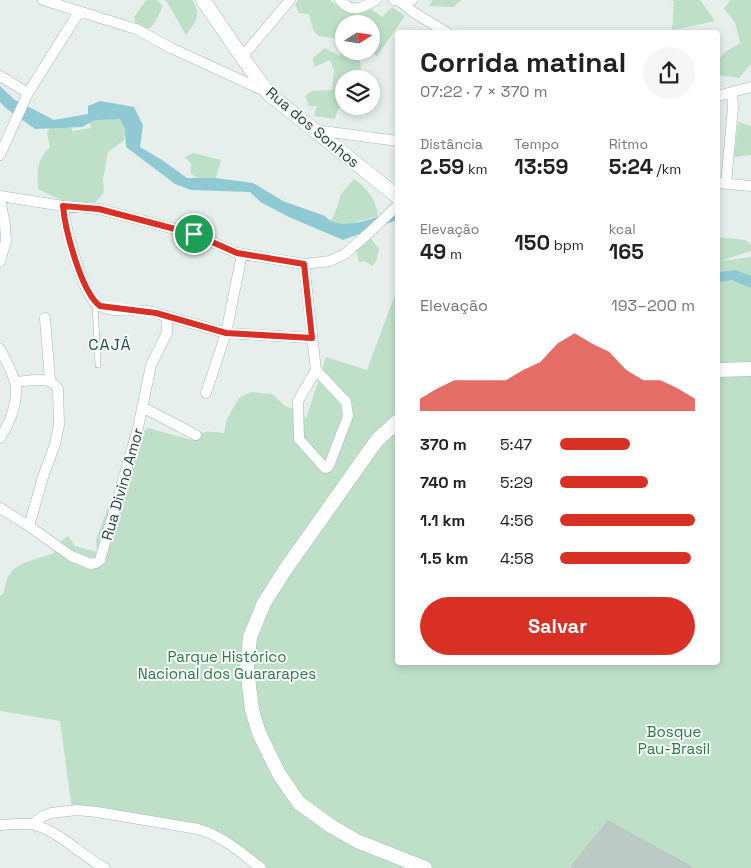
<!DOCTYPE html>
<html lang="pt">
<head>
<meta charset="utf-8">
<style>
  :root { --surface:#fff; --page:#f6f6f6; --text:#222; --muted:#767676; --accent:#d93025 }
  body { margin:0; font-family:"Space Grotesk",sans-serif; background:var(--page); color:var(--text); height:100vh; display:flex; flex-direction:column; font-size:19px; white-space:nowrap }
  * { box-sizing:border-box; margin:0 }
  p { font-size:16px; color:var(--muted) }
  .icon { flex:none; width:28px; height:28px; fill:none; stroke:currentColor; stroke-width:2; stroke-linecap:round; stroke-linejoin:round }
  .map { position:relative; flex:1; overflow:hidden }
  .panel { position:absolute; left:395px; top:30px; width:325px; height:635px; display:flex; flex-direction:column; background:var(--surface); border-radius:5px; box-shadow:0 2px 8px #0003 }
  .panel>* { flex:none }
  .needle { width:32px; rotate:78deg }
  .fabs { position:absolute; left:335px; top:15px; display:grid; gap:10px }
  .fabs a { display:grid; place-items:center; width:45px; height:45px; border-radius:50%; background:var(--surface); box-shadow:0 2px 8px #0003; font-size:25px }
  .pin { position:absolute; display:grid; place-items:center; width:42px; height:42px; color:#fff; margin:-21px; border:2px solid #fff; border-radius:50%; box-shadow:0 1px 5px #0007 }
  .round { display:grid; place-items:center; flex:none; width:52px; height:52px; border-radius:26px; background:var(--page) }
  .headline { display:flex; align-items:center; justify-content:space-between; height:85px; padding:0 25px }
  h1 { font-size:28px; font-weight:700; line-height:38px }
  .stats { display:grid; grid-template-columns:repeat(3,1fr); gap:8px; height:85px; padding:5px 25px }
  .stats div { display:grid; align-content:center }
  .stats b { font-size:21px; font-weight:700 }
  .stats small { font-size:14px; font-weight:400 }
  .stats p { font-size:14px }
  .chart { height:140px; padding:10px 25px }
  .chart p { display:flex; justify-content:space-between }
  .chart svg { width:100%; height:90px; margin-top:5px; fill:var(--accent); opacity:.7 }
  .button { display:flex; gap:10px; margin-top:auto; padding:10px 25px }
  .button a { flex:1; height:58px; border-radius:30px; background:var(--accent); color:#fff; font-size:20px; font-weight:700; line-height:58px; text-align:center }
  ul { padding:0 25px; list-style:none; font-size:16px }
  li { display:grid; grid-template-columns:80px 60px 1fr; align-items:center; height:38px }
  li i { height:12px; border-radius:6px; background:var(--accent) }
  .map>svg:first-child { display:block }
  .green { fill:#bfe0c8 }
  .water { fill:#8ec9d4 }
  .building { fill:#bbcac4 }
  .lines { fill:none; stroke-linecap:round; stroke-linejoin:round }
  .service-casing { stroke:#a8b8b2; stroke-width:6 }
  .minor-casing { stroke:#a8b8b2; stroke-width:11 }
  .secondary-casing { stroke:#a4bbb3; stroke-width:15 }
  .service { stroke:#fff; stroke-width:5 }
  .minor { stroke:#fff; stroke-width:10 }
  .secondary { stroke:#fff; stroke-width:14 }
  .route-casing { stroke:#fff; stroke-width:10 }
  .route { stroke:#d93025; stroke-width:6 }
  .labels { text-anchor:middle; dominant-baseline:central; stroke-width:4; stroke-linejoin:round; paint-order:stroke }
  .street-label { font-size:15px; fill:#24423a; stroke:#f7fbf9 }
  .park-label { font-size:15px; fill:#2d7a4b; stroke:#f7fbf9 }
  .neighbourhood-label { font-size:16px; letter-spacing:1px; fill:#1f5548; stroke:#f7fbf9 }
</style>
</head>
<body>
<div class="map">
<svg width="751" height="868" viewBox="0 0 751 868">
  <rect width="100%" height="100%" fill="#e6efeb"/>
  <path class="green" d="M 146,0 L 157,0 L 163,6 L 154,24 L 148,29 L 136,26 L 134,17 Z
    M 165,0 L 192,0 C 203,15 195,22 186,35 C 178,23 174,11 165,0 Z
    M 298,0 L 330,0 C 345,13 352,15 371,9 L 382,17 L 392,7 L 405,16 L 377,56 L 369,53 L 369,51 L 371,51 L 371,24 L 344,24 L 344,51 L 359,51 L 361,71 L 358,79 L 344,79 L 344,106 L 338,109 L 335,119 L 314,116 L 317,106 L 309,106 L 305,96 L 312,91 L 332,90 L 334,70 L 330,60 L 314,67 L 313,58 L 325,48 L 340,56 L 341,50 L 334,38 L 318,36 L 313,30 L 309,14 L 299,13 L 295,5 Z
    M 433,0 L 461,0 L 454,7 L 429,6 Z
    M 669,0 L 700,0 L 715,21 L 672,30 L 674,1 Z
    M 730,0 L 751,0 L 751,64 L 739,78 L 718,75 C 717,54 723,53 740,43 L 735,22 L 724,9 Z
    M 100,101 L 123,105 L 126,130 L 124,140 L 108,152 L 103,180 L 104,192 L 95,203 L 65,202 L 38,189 C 37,173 37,158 50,147 L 47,133 L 54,120 L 68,118 L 72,131 L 91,128 L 88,109 Z
    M 738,122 L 751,126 L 751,155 L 734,157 Z
    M 194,153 L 221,160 L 216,178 L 198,178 L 191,174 L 191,164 L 185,157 Z
    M 354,179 C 367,188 377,201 378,216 L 345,225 L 330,222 L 336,211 L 341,194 Z
    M 370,237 L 379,249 L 376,262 L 372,266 L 365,261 L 359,262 L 356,250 Z
    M 718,237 L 745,240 L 751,245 L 751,251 L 720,261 L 751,257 L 751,868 L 264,868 L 219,837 L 72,809 L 60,721 L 0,711 L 0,596 L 3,594 C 5,588 6,579 10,574 C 17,562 41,558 54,553 L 56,545 L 68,536 L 75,546 L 97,552 L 96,540 L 133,439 L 148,428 L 192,440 C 201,429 211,432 224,433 L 227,419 L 239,398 L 251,392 L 272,394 L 285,406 L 303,412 L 306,419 L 326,357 L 367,370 L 397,289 L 398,662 L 718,662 Z"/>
  <path class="water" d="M 0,86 L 15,100 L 54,120 L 88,114 L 88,106 L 100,101 L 134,107 L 143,125 L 140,147 L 162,160 L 187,178 L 216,178 L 253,183 L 283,201 L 325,216 C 340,234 380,216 397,209 L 397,220 L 343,240 L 289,217 L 262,203 L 250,192 L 191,190 L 175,184 L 126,147 L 125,129 L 120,119 L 95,120 L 82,127 L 35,129 L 7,109 L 0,102 Z
    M 736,270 L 751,276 L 751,288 L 732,280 L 718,282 L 718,272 Z"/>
  <path class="building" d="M 608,820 L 695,868 L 569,868 Z"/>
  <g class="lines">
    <g class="service-casing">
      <path id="service" d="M 95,303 L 98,365"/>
    </g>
    <g class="minor-casing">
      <path id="minor" d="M 43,0 L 136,29 L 171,48 L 269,93
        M 340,0 C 351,14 363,8 376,0
        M 394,0 L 407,3 L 412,0
        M 402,3 L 413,12 L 446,32
        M 242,57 L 290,0
        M 0,76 L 28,93
        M 718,96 L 732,92
        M 315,130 L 398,141
        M 0,155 L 28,93 L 79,12
        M 718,183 L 751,186
        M 726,183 L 733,108 L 732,92 L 751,87
        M 0,196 L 63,206 L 99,209 L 194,234 L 237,253 L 304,264 L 330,261 L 345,254 L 372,230 L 398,205
        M 0,199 L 5,225 L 6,241 L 0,261
        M 304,264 L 316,370 L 298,401 L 299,439 L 325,468 L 328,467 L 330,463 L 348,416 L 346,402 L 316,370
        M 163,315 L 226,333 L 312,338
        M 45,318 L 50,380
        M 0,349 C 5,359 12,371 15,382 C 19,401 10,422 0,438
        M 15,382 C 29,381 51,375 58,389 L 59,425 L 55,444 L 43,477 L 29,526
        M 206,393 L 226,333 L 242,254
        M 142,407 L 196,435
        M 0,508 L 29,526 L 71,556 L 91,564 L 96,563 L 100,560 L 138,428 L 151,365 L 167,333 L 167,318 C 148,304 120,316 99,306 C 83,299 65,224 63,206
        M 33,824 L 43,816 L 51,813 L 77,810 L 97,812 L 198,829 C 224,837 240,852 261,868
        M 0,825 C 11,825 25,822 35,825 C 62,833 81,856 105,868"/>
    </g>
    <g class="secondary-casing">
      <path id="secondary" d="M 203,0 L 242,57 L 269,94 L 398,197
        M 718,370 L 751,369
        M 398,421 L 377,440 L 285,570 L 264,603 L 250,637 L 247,669 L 252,710 L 259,733 L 279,774 L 299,803 L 331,826 L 357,841 L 425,868"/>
    </g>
    <use href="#service" class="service"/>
    <use href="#minor" class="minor"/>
    <use href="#secondary" class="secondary"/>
  </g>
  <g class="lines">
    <g class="route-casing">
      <path id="route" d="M 63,206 L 99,209 L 194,234 L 237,253 L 304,264 L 312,338 L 226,333 L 156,313 L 100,306 C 81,292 65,229 63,206 Z"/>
    </g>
    <use href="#route" class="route"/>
  </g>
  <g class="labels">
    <g class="street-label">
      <text transform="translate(313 127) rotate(40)">Rua dos Sonhos</text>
      <text transform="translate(122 484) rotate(-74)">Rua Divino Amor</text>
    </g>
    <g class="park-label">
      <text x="227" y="656">Parque Histórico<tspan x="227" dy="17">Nacional dos Guararapes</tspan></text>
      <text x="674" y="731">Bosque<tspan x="674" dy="17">Pau-Brasil</tspan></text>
    </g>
    <g class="neighbourhood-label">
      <text x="110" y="344">CAJÁ</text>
    </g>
  </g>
</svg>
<div class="fabs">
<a><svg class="needle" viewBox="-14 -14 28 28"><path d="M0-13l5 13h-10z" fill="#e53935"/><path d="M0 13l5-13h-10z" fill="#767676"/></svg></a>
<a><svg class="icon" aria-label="layers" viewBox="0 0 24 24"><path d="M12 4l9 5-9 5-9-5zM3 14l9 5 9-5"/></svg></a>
</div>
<div class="pin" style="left:194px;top:234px;background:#1e9e55"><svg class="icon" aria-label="arrive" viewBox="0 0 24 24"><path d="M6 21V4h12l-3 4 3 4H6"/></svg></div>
<section class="panel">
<div class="headline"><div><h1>Corrida matinal</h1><p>07:22 · 7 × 370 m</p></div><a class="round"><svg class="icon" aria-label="share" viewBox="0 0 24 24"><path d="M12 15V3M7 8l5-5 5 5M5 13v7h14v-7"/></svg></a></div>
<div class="stats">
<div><p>Distância</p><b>2.59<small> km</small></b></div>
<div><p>Tempo</p><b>13:59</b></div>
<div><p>Ritmo</p><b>5:24<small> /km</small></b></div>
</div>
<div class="stats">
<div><p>Elevação</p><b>49<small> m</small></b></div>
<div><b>150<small> bpm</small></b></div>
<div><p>kcal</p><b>165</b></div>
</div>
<div class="chart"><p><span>Elevação</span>193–200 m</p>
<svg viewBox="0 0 160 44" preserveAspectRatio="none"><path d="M0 44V38L10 33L20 29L30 29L40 29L50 29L60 24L70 20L80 11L90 6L100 11L110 15L120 24L130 29L140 29L150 33L160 38V44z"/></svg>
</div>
<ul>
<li><b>370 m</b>5:47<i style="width:52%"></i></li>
<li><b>740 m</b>5:29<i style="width:65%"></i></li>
<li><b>1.1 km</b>4:56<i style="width:100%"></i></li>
<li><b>1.5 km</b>4:58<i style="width:97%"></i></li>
</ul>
<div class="button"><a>Salvar</a></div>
</section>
</div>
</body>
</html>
